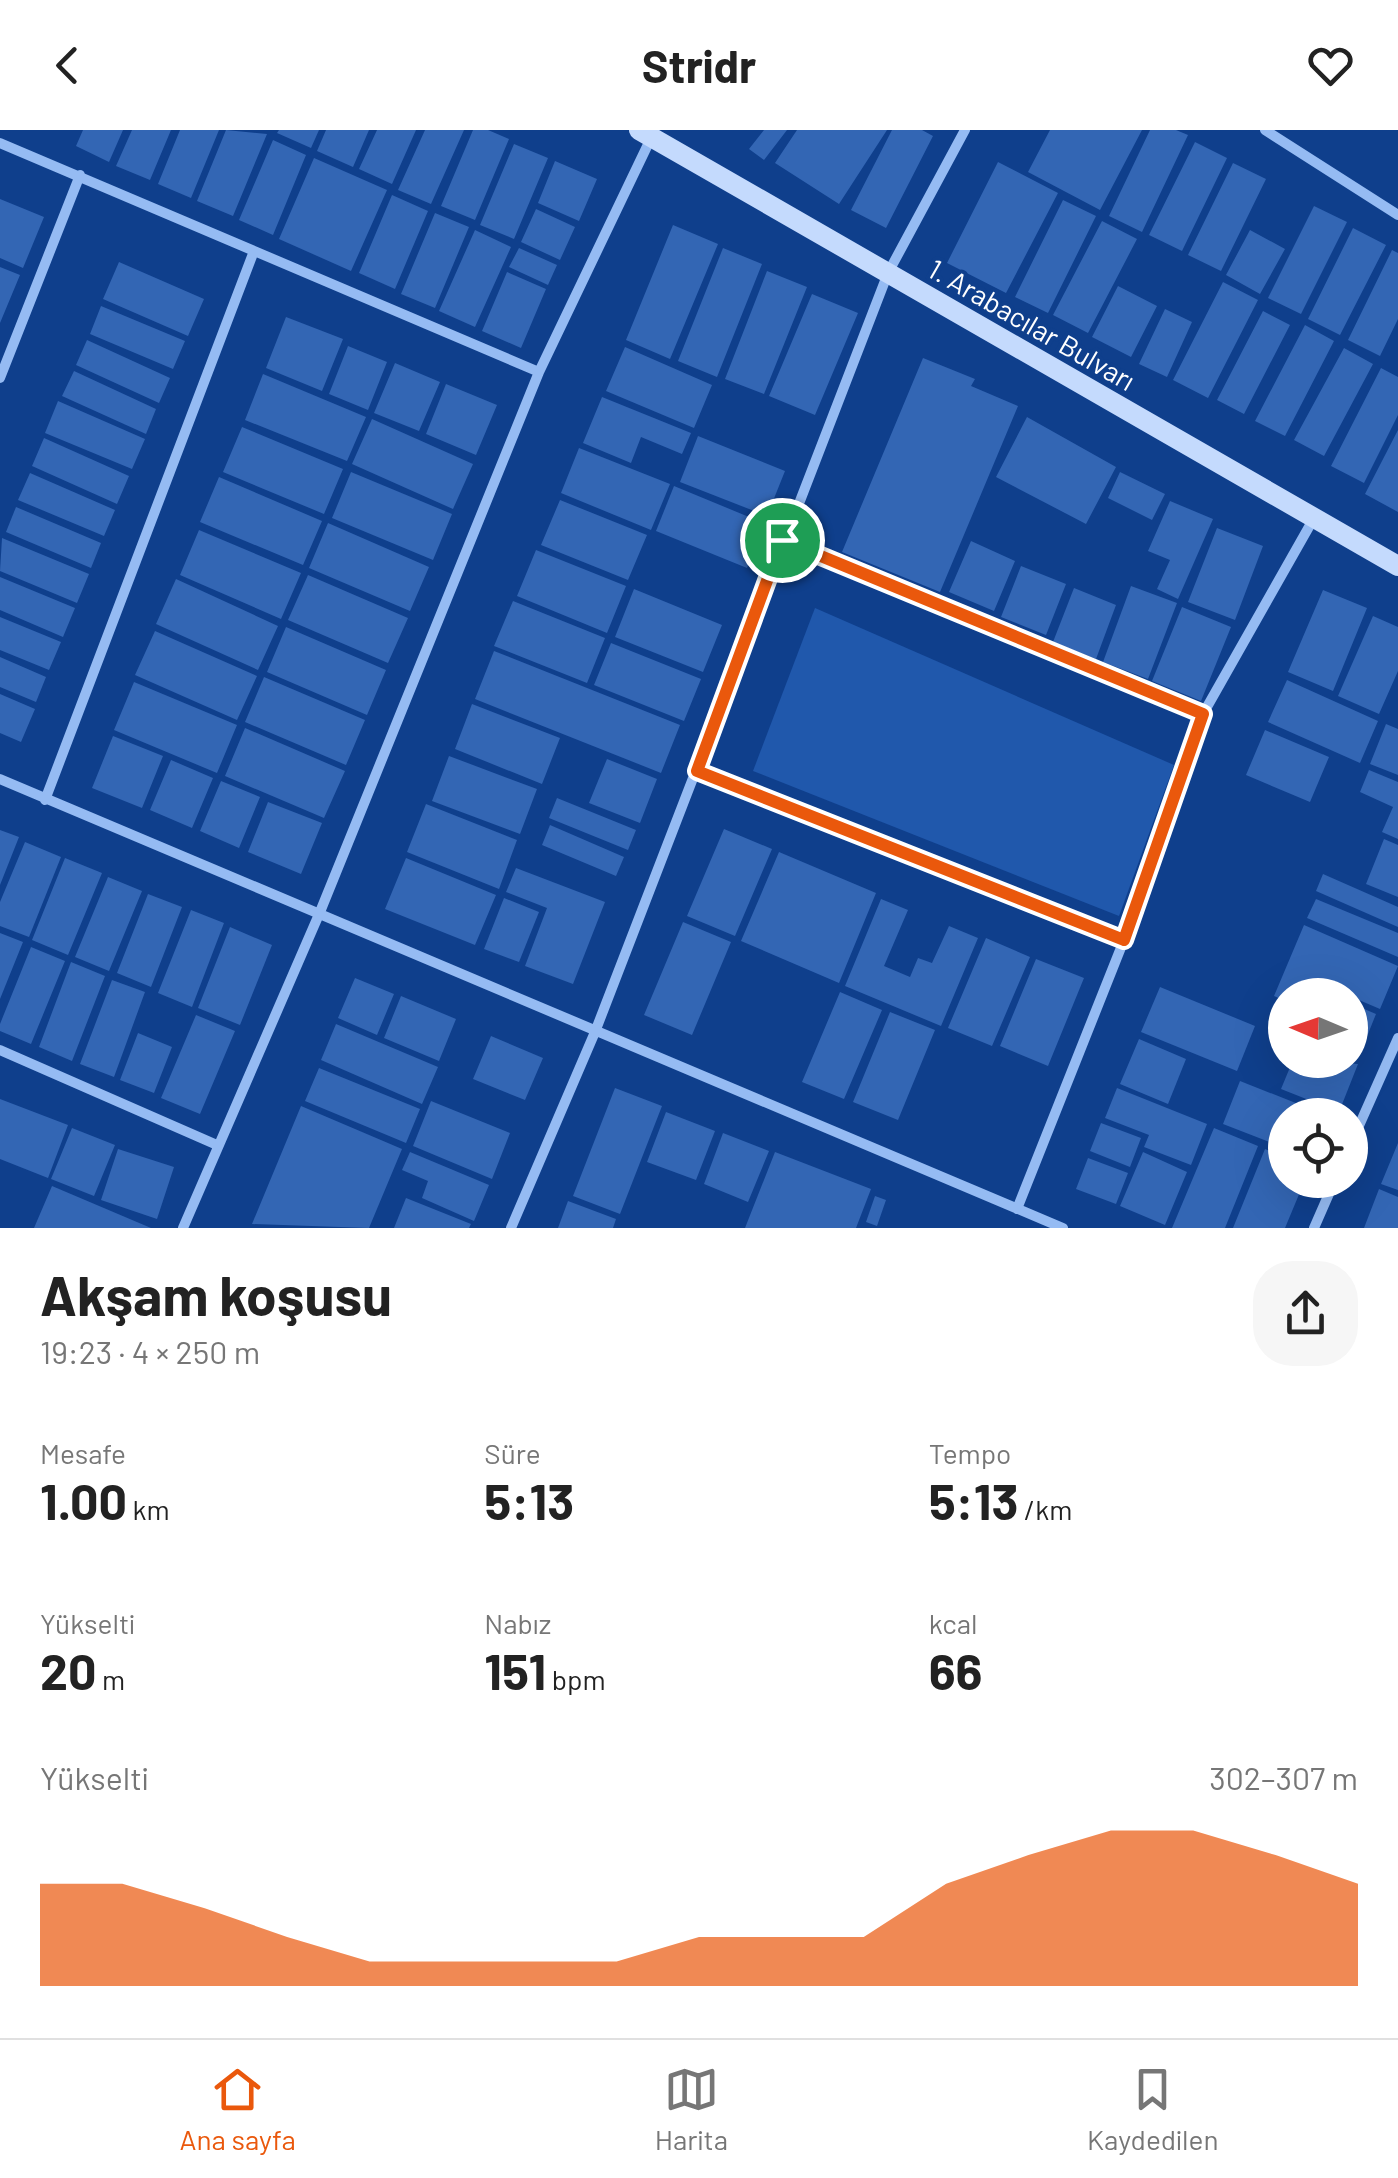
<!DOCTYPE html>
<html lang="tr">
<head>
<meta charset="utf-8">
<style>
  :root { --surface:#fff; --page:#f6f6f6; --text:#222; --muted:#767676; --line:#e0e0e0; --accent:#ea580c }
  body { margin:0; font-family:Barlow,sans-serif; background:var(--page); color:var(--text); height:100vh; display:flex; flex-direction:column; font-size:38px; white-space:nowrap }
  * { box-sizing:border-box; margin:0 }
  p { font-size:32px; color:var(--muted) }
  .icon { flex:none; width:55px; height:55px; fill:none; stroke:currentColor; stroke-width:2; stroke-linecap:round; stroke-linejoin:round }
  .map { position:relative; height:1098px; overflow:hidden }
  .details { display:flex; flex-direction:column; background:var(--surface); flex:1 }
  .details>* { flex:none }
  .needle { width:65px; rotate:272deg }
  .tools { position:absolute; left:1268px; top:848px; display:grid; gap:20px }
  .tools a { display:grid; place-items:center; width:100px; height:100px; border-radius:50%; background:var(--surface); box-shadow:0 10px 40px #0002; font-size:50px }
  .pin { position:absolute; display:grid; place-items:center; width:85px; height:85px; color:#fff; margin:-42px; border:5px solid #fff; border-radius:50%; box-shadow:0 2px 10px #0007 }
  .round { display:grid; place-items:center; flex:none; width:105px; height:105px; border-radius:40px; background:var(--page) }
  .head { display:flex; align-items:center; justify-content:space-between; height:170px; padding:0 40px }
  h1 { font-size:55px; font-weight:700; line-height:75px }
  .metrics { display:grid; grid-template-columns:repeat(3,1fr); gap:15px; height:170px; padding:10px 40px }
  .metrics div { display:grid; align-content:center }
  .metrics b { font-size:50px; font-weight:700 }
  .metrics small { font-size:28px; font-weight:400 }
  .metrics p { font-size:28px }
  .chart { height:280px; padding:20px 40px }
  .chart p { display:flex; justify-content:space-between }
  .chart svg { width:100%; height:180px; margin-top:10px; fill:var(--accent); opacity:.7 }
  header { display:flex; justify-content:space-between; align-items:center; height:130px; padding:0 40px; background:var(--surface); font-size:45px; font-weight:700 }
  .tabs { display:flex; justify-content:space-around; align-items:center; height:140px; border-top:2px solid var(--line); background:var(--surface); font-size:28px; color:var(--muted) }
  .tabs a { display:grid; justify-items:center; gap:5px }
  .tabs .active { color:var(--accent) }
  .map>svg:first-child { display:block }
  .green { fill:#2058ac }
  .building { fill:#3366b4 }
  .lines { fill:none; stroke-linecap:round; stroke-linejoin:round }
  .minor { stroke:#95bbf3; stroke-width:10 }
  .secondary { stroke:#c4dafd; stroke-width:20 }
  .route-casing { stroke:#fff; stroke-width:20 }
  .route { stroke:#ea580c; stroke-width:12 }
  .labels { text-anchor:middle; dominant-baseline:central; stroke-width:8; stroke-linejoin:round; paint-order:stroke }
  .street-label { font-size:28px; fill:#fff; stroke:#0f3f8c }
</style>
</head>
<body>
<header><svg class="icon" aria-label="back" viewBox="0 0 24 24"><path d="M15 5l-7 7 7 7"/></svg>Stridr<svg class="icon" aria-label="heart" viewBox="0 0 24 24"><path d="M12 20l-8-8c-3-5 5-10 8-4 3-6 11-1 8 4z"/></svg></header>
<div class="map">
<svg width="1398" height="1098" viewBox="0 0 1398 1098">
  <rect width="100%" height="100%" fill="#0f3f8c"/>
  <path class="green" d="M 815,478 L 1174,635 L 1119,786 L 753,641 Z"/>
  <path class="building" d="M 83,0 L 123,0 L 109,32 L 76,16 Z
    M 132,0 L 171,0 L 150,50 L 116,36 Z
    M 180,0 L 219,0 L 191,68 L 158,54 Z
    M 226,0 L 267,4 L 233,86 L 197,71 Z
    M 279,0 L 319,0 L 311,18 L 277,3 Z
    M 326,0 L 369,0 L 353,37 L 317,21 Z
    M 377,0 L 416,0 L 392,54 L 359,39 Z
    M 425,0 L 464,0 L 431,74 L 398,60 Z
    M 473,0 L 488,0 L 509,9 L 475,90 L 441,76 Z
    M 764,0 L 787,0 L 764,30 L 749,19 Z
    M 797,0 L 887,0 L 839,74 L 775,33 Z
    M 892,0 L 922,0 L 933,6 L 886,98 L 851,80 Z
    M 1050,0 L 1142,0 L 1100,80 L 1028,42 Z
    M 1150,0 L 1176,0 L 1188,5 L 1142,102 L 1109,86 Z
    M 273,10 L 306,25 L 273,105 L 239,90 Z
    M 1195,12 L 1227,28 L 1182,121 L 1149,105 Z
    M 514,14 L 548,28 L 514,109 L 480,95 Z
    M 314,28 L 387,60 L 351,141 L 279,109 Z
    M 555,31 L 597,49 L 579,91 L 538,73 Z
    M 998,32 L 1058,63 L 1006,163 L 947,133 Z
    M 1233,33 L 1266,49 L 1221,141 L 1188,125 Z
    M 392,65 L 428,81 L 395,159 L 359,143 Z
    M 0,69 L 44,87 L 23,138 L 0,128 Z
    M 1063,70 L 1096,86 L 1048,183 L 1015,167 Z
    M 1314,76 L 1347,92 L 1301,184 L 1268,168 Z
    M 536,79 L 575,97 L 560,130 L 521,112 Z
    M 435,83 L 469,97 L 435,178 L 401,164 Z
    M 1102,91 L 1137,109 L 1088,203 L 1053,185 Z
    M 673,95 L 718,114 L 670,229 L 626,210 Z
    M 1353,98 L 1386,115 L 1340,205 L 1308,189 Z
    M 475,100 L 511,117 L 475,197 L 439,181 Z
    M 1250,100 L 1285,119 L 1260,164 L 1226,145 Z
    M 519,118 L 557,135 L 548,155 L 509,137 Z
    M 723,118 L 762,134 L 717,247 L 678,231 Z
    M 1392,120 L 1398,123 L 1398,189 L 1380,226 L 1348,210 Z
    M 119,132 L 204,169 L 188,206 L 103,169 Z
    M 0,137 L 20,145 L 0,193 Z
    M 767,141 L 807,157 L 764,264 L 725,249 Z
    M 507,142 L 546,159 L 521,218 L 482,201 Z
    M 1223,152 L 1258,170 L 1208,268 L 1173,250 Z
    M 1118,156 L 1157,176 L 1131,227 L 1092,207 Z
    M 812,164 L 858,183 L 815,285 L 769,266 Z
    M 101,176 L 185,211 L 173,239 L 90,204 Z
    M 1165,179 L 1192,192 L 1167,247 L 1139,234 Z
    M 1263,181 L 1290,195 L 1244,284 L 1217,270 Z
    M 286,187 L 343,209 L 322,261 L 266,238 Z
    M 1305,195 L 1334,211 L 1285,306 L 1255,291 Z
    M 87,210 L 170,248 L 159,273 L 76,235 Z
    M 348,216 L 387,232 L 368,280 L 329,264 Z
    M 625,217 L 712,255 L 694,298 L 606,261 Z
    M 1344,218 L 1373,234 L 1324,326 L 1294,310 Z
    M 923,228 L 975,249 L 971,256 L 1018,276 L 940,462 L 842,422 Z
    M 395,233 L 440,252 L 419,301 L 374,283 Z
    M 1381,238 L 1398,247 L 1398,285 L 1364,353 L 1331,336 Z
    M 74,241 L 156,279 L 146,304 L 62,266 Z
    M 263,244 L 366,287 L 347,331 L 245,290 Z
    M 446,254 L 497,275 L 476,325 L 426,304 Z
    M 602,267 L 691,303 L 682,324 L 641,307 L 631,333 L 583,313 Z
    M 58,271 L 145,309 L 132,339 L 45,303 Z
    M 1027,287 L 1116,337 L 1086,394 L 996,347 Z
    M 372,289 L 473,334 L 453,379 L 352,334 Z
    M 242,297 L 343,339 L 324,384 L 223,342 Z
    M 1398,300 L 1398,382 L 1365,364 Z
    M 698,306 L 785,341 L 767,386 L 680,352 Z
    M 44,308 L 129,346 L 117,374 L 32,336 Z
    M 579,318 L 670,354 L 651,400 L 561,363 Z
    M 351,342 L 452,384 L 433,430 L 332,388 Z
    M 1120,342 L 1165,364 L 1152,390 L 1108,368 Z
    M 30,343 L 115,380 L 104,406 L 18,370 Z
    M 219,347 L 322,391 L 303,435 L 200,392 Z
    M 674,356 L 766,394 L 747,438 L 656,401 Z
    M 560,370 L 647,405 L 628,450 L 541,415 Z
    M 1170,371 L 1213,389 L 1178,469 L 1157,459 L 1170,430 L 1148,421 Z
    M 16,377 L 101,413 L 91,438 L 6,402 Z
    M 328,393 L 429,437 L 410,481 L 309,438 Z
    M 1217,398 L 1263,416 L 1235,490 L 1188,472 Z
    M 199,400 L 301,443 L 281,489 L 180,445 Z
    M 2,408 L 89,444 L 77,473 L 0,441 Z
    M 971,411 L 1015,431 L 994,481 L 949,462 Z
    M 536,420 L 626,456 L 607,503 L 517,466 Z
    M 1021,436 L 1066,454 L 1046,505 L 1001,487 Z
    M 308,445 L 408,488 L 388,533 L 288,490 Z
    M 0,447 L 75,478 L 63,507 L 0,480 Z
    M 176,449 L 278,496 L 258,540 L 156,494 Z
    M 1131,456 L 1177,473 L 1148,549 L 1103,532 Z
    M 1074,458 L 1116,475 L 1096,529 L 1053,512 Z
    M 634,459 L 722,495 L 703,542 L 615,507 Z
    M 1323,460 L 1367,478 L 1333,561 L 1288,542 Z
    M 513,471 L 605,508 L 587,553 L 494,516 Z
    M 1182,477 L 1231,497 L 1201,571 L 1152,551 Z
    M 1373,486 L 1398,497 L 1398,541 L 1379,584 L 1338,566 Z
    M 0,487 L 61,512 L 49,540 L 0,520 Z
    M 286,497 L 386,540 L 367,585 L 267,542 Z
    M 155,501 L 257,546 L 237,590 L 135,545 Z
    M 611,513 L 701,549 L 684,591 L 594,555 Z
    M 494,521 L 680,595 L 661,643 L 475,569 Z
    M 0,527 L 46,547 L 36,572 L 0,557 Z
    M 264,547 L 365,590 L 346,635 L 245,592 Z
    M 1287,550 L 1378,591 L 1360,633 L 1268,592 Z
    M 134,552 L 237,595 L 217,643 L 114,600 Z
    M 0,564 L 35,579 L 21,612 L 0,603 Z
    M 472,574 L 560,608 L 542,654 L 455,619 Z
    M 1386,594 L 1398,599 L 1398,645 L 1370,634 Z
    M 245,598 L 345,641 L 324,688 L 225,646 Z
    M 1265,600 L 1329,627 L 1310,672 L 1246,645 Z
    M 113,606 L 163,626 L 142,678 L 92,658 Z
    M 449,626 L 537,659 L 520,704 L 432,671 Z
    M 607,629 L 657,649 L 640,693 L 589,673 Z
    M 171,630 L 213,648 L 192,698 L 150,680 Z
    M 1369,640 L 1398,652 L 1398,709 L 1382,702 L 1393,677 L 1360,662 Z
    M 221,651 L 260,667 L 239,718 L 200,701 Z
    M 557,668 L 636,700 L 628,720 L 549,688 Z
    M 268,672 L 322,693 L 301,744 L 248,722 Z
    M 426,674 L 517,710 L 499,759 L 407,722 Z
    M 550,695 L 624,727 L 616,746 L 542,715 Z
    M 724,699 L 772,719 L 735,806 L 687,786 Z
    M 0,700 L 19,707 L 0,755 Z
    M 1384,709 L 1398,715 L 1398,767 L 1366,754 Z
    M 25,712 L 61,727 L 29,807 L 0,796 L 0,772 Z
    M 779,722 L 876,763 L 839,853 L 741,811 Z
    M 65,728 L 102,743 L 68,825 L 32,810 Z
    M 406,728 L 496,765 L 475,815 L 385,779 Z
    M 516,738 L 605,772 L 573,854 L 525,836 L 547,778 L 506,762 Z
    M 1323,744 L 1398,777 L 1398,797 L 1316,761 Z
    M 108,747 L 142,761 L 109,841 L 75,827 Z
    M 148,764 L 182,777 L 151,857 L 117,843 Z
    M 504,768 L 539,782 L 519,832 L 484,819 Z
    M 881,769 L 908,780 L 884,836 L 910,847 L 918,828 L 932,833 L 949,796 L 978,808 L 941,896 L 845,856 Z
    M 1316,769 L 1398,803 L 1398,827 L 1307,788 Z
    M 191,780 L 224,793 L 192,877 L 158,863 Z
    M 683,792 L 731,812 L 692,905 L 644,885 Z
    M 1304,795 L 1398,836 L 1380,879 L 1319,853 L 1314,865 L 1285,865 L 1285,871 L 1274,866 Z
    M 230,797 L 272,815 L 240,895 L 198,878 Z
    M 0,803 L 23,812 L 0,869 Z
    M 986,808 L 1030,827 L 992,916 L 948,898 Z
    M 31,817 L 65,831 L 31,914 L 0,901 L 0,894 Z
    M 1036,829 L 1084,848 L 1048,936 L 1000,916 Z
    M 71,832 L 105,846 L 72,931 L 39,917 Z
    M 355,848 L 394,864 L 377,905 L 338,888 Z
    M 112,850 L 145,862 L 114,947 L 80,934 Z
    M 1160,857 L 1255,896 L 1237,941 L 1141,902 Z
    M 840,862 L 882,880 L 844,969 L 802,952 Z
    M 401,866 L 456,889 L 439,931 L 384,908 Z
    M 1350,873 L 1376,884 L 1358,929 L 1350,925 Z
    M 890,882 L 935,900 L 898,990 L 853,972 Z
    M 196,885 L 235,901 L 200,984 L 161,968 Z
    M 336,894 L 438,937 L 422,974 L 321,930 Z
    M 138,903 L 172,917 L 154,963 L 120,950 Z
    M 491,906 L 543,928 L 525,970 L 473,949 Z
    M 1139,909 L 1186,929 L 1168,974 L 1120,954 Z
    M 1293,930 L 1358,934 L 1339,982 L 1281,959 Z
    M 319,938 L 420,979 L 406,1013 L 305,971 Z
    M 1240,951 L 1326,985 L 1285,985 L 1285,1018 L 1223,994 Z
    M 615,958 L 662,976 L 620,1084 L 573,1066 Z
    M 1117,958 L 1207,994 L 1191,1035 L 1144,1017 L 1149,1005 L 1105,988 Z
    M 0,969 L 68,995 L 48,1048 L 0,1029 Z
    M 431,971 L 510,1003 L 492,1049 L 413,1016 Z
    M 301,976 L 402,1019 L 369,1098 L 252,1094 Z
    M 666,982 L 715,1001 L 696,1050 L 647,1032 Z
    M 1101,993 L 1141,1008 L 1130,1037 L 1090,1021 Z
    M 72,998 L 115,1015 L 94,1066 L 51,1049 Z
    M 1214,998 L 1258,1016 L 1225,1098 L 1172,1098 Z
    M 723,1003 L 769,1021 L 748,1072 L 704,1054 Z
    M 1398,1013 L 1398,1060 L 1381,1054 Z
    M 118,1019 L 174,1037 L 157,1089 L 101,1070 Z
    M 1265,1019 L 1285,1027 L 1285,1050 L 1305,1050 L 1285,1098 L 1233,1098 Z
    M 410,1022 L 489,1055 L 474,1091 L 422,1068 L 428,1051 L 402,1040 Z
    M 775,1022 L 871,1059 L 856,1098 L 745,1098 Z
    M 1143,1022 L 1187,1042 L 1165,1095 L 1120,1076 Z
    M 1088,1028 L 1128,1043 L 1116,1074 L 1076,1059 Z
    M 52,1056 L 151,1098 L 34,1098 Z
    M 1379,1059 L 1398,1067 L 1398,1098 L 1364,1098 Z
    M 875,1066 L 886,1070 L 877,1096 L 866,1092 Z
    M 406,1068 L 471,1094 L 469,1098 L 394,1098 Z
    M 568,1071 L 616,1089 L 613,1098 L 558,1098 Z"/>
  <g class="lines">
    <path class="minor" d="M 1265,0 L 1398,85
      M 0,13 L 539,242
      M 0,248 L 80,45
      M 782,410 L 1203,584
      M 697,641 L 1124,810
      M 0,649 L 1063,1098
      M 45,670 L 254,121
      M 0,920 L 217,1015
      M 1350,1016 L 1398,908
      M 1017,1079 L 1124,810 L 1203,584 L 1314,388
      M 183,1098 L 320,782 L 539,242 L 652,6
      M 511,1098 L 595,902 L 888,143 L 965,0
      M 1314,1098 L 1335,1050"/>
    <path class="secondary" d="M 639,0 L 1398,436"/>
  </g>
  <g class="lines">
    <g class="route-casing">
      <path id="route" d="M 782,410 L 1203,584 L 1124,810 L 697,641 Z"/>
    </g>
    <use href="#route" class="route"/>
  </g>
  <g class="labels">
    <g class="street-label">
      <text transform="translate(1032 194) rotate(30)">1. Arabacılar Bulvarı</text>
    </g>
  </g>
</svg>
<div class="tools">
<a><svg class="needle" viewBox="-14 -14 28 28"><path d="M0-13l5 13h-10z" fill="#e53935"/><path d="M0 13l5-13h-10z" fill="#767676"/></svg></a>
<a><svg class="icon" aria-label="locate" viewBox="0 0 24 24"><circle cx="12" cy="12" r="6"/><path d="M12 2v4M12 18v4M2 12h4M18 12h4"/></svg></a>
</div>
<div class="pin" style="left:782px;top:410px;background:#1e9e55"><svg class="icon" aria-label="arrive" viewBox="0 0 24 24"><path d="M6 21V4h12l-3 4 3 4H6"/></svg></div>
</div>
<section class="details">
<div class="head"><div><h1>Akşam koşusu</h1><p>19:23 · 4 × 250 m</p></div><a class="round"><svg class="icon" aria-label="share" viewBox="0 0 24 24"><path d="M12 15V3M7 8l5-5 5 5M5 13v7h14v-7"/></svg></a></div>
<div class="metrics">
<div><p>Mesafe</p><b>1.00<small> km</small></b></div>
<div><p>Süre</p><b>5:13</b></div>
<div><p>Tempo</p><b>5:13<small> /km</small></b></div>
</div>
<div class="metrics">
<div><p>Yükselti</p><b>20<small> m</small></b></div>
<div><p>Nabız</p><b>151<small> bpm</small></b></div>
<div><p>kcal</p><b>66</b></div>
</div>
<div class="chart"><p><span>Yükselti</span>302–307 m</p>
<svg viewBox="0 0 160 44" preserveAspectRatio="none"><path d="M0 44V19L10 19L20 25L30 32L40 38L50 38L60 38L70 38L80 32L90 32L100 32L110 19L120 12L130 6L140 6L150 12L160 19V44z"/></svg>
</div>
</section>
<nav class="tabs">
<a class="active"><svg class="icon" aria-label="home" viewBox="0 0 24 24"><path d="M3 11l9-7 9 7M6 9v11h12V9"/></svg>Ana sayfa</a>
<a><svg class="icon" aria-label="map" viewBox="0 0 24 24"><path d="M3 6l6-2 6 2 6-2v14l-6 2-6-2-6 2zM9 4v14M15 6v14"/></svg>Harita</a>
<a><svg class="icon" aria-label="saved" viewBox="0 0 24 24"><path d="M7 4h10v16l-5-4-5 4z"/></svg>Kaydedilen</a>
</nav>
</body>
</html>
